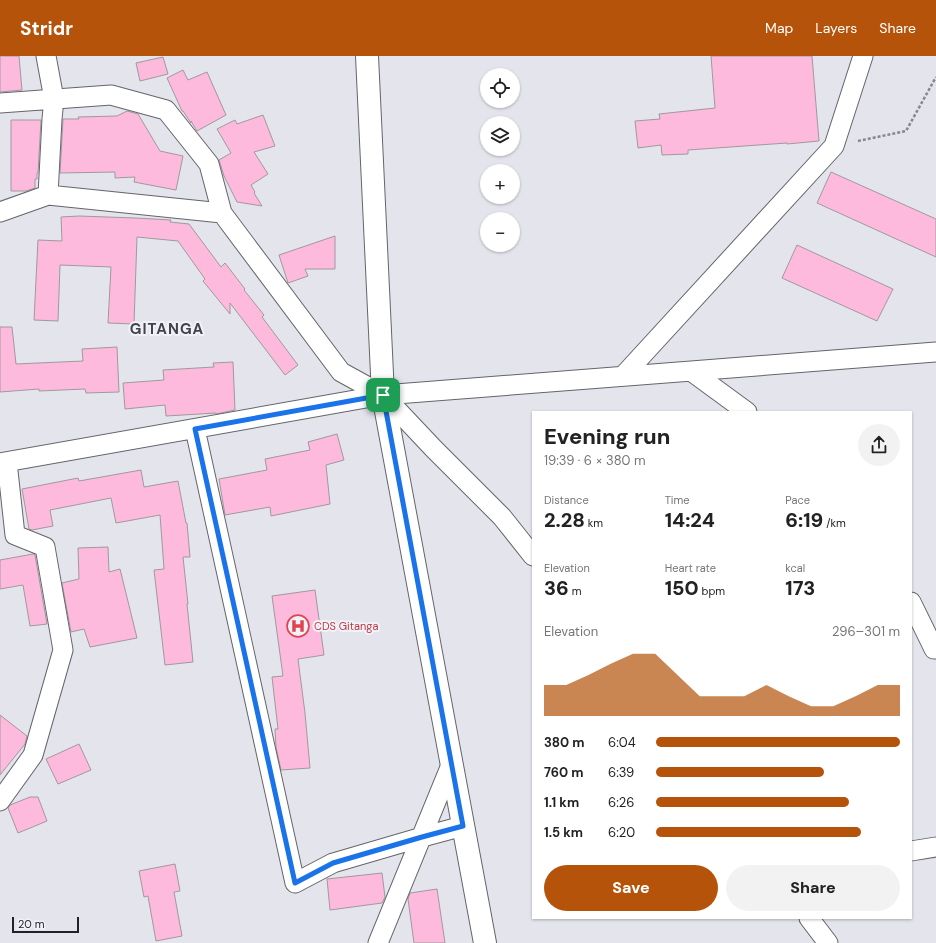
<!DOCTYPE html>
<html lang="en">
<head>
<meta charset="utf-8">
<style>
  :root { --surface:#fff; --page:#f2f2f2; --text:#222; --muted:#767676; --accent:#b45309 }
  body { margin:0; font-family:"DM Sans",sans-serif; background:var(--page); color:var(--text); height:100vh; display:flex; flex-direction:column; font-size:15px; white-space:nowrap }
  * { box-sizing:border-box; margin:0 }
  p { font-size:13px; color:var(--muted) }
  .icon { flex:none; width:22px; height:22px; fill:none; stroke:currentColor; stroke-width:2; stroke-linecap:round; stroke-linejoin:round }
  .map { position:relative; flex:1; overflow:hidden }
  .drawer { position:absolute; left:532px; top:355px; width:380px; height:508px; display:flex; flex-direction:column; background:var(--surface); border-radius:0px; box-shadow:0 1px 3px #0004 }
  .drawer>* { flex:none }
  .controls { position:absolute; left:480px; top:12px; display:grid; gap:8px }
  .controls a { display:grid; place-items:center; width:40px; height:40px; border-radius:50%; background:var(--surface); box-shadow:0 1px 3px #0004; font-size:20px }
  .scale { position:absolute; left:12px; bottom:10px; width:67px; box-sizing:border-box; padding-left:4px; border:2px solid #212224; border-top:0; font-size:11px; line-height:14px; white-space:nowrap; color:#212224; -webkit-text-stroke:3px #f1f2f9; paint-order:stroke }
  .pin { position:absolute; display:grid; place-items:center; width:34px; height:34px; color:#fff; margin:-17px; border-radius:8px; box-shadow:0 2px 6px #0006 }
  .round { display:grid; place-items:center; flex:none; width:42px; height:42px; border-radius:21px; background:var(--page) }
  .summary { display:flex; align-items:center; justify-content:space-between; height:68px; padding:0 12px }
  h1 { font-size:22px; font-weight:800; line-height:30px }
  .figures { display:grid; grid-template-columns:repeat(3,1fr); gap:6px; height:68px; padding:4px 12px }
  .figures div { display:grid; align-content:center }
  .figures b { font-size:20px; font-weight:800 }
  .figures small { font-size:11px; font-weight:400 }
  .figures p { font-size:11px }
  .chart { height:112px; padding:8px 12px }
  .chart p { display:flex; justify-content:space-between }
  .chart svg { width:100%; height:72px; margin-top:4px; fill:var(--accent); opacity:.7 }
  .primary-button { display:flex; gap:8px; margin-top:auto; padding:8px 12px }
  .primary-button a { flex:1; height:46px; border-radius:24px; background:var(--accent); color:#fff; font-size:16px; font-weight:800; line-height:46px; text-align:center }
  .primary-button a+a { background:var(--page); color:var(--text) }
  ul { padding:0 12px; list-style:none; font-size:13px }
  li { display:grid; grid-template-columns:64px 48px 1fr; align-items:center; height:30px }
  li i { height:10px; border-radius:5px; background:var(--accent) }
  header { display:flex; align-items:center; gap:24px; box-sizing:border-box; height:56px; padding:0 20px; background:var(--accent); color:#fff }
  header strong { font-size:19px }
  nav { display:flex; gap:22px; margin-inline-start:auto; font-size:14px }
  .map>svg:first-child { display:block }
  .building { fill:#fdbadc; stroke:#a0999c }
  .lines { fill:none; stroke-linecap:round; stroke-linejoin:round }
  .street-casing { stroke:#64656b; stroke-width:21 }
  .secondary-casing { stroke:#64656b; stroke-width:24 }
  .path { stroke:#87888d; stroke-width:2.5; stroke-dasharray:3 2; stroke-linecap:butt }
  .street { stroke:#fff; stroke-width:19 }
  .secondary { stroke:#fff; stroke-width:22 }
  .route-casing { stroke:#fff; stroke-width:8 }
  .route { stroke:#1a73e8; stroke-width:5 }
  .labels { text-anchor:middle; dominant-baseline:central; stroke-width:4; stroke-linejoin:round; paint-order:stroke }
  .health-label { font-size:11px; fill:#be3a42; stroke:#f1f2f9; text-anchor:start }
  .district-label { font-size:15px; font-weight:bold; letter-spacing:1px; fill:#43444a; stroke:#f1f2f9 }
</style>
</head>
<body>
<header>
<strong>Stridr</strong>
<nav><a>Map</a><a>Layers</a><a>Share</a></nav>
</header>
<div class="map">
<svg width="936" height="887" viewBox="0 0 936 887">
  <rect width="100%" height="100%" fill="#e4e5ec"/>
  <path class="building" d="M 0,0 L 19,0 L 22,34 L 0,36 Z
    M 711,0 L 812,0 L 819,85 L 787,88 L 787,87 L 688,94 L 688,98 L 662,99 L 661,89 L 638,92 L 635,65 L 660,63 L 659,58 L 715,52 Z
    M 163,1 L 168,18 L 140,25 L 136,7 Z
    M 183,14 L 188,24 L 207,16 L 226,59 L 197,75 L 191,65 L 191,67 L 183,55 L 182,55 L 167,22 Z
    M 127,55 L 138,58 L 160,95 L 183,100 L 176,134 L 134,126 L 135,121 L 115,122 L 115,116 L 60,117 L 63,63 L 79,63 L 78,61 L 117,60 Z
    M 263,59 L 275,90 L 254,96 L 268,118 L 251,129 L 255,136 L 254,137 L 262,150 L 237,146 L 224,120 L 219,104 L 231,97 L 217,73 L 235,64 L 237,68 Z
    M 11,64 L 41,64 L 38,117 L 37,117 L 37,123 L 35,123 L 35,132 L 26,135 L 11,135 Z
    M 831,116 L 936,163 L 936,201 L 817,147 Z
    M 79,160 L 136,162 L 171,164 L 170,166 L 189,168 L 221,211 L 225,207 L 245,233 L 244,234 L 264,259 L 262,261 L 298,309 L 285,319 L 230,247 L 230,258 L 203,225 L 205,223 L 178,185 L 137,181 L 134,268 L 108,267 L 111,211 L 60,209 L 58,265 L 34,264 L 38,184 L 62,185 L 61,161 Z
    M 335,180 L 335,213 L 305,213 L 308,220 L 288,227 L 279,199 Z
    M 797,189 L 893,233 L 877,265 L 782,222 Z
    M 0,271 L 12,271 L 16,308 L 83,305 L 82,293 L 117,291 L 119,336 L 86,337 L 85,333 L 39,335 L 39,333 L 0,336 Z
    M 233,306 L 235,354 L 216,358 L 216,357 L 166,360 L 165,349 L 125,353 L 123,327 L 164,324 L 163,314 L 214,311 L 213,307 Z
    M 337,378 L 344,404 L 326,409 L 330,448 L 271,460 L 270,451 L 225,459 L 219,423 L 267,414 L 265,403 L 310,394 L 308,386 Z
    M 141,414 L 144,431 L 178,425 L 186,467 L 187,467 L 190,501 L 183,501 L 188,548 L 187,548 L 193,606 L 165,609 L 154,514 L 164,513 L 160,459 L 116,467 L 111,442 L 50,454 L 53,470 L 32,474 L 29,473 L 22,433 L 78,422 L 79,425 Z
    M 108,491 L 109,516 L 120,513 L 137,582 L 90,591 L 84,573 L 71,576 L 62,527 L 79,523 L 78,492 Z
    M 33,498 L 35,499 L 47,568 L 30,570 L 23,529 L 0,533 L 0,504 Z
    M 315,534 L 324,599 L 298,603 L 305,657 L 310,712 L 281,714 L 276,691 L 275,673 L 278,673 L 272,621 L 283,620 L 272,540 Z
    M 0,659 L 27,680 L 25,688 L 0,719 Z
    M 79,688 L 91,714 L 58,728 L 46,703 Z
    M 30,741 L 38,741 L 47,765 L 18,777 L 8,752 L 10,749 Z
    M 175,808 L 180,835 L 174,836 L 182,880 L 156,885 L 148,840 L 144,841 L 139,815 Z
    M 382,817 L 385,841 L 382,847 L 330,854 L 327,823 Z
    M 437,833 L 445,887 L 414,887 L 408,843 L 410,837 Z"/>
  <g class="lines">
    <g class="street-casing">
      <path id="street" d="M 46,0 L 54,43 L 52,63 L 48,139
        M 0,47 L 111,39 L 166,54 L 209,108 L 222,157 L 341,316 L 383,339 L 434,393 L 502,461 L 533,500
        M 0,156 L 48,139 L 222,157
        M 691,315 L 747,356
        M 623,320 L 834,90 L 863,0
        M 195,373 L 295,827 L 333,807 L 422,781 L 463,770
        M 0,407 L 383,339 L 936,296
        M 911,546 L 934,593 L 936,593
        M 0,745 L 33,699 L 63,594 L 45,491 L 15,479 L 7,406
        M 911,795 L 936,791
        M 809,862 L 828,887
        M 378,887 L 451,709"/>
    </g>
    <g class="secondary-casing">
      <path id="secondary" d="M 367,0 L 383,339 L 485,887"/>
    </g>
    <path class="path" d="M 858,85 L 906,75 L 936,21"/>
    <use href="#street" class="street"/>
    <use href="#secondary" class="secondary"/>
  </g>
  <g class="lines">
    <g class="route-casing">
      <path id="route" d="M 383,339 L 463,770 L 422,781 L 333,807 L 295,827 L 195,373 Z"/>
    </g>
    <use href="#route" class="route"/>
  </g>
  <defs>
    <g id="hospital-ring" transform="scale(1.15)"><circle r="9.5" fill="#f1f2f9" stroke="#e0444e" stroke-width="1.5"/><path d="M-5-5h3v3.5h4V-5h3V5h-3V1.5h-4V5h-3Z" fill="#e0444e"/></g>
  </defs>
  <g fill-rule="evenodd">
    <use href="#hospital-ring" x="298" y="570"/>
  </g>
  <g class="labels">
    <g class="health-label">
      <text x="314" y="570">CDS Gitanga</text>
    </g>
    <g class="district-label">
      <text x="167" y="273">GITANGA</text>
    </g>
  </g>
</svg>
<div class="controls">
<a><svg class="icon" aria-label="locate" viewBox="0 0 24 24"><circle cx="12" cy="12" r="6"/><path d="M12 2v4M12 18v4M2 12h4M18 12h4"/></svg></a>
<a><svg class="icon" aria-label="layers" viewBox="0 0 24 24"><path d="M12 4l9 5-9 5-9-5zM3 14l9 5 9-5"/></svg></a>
<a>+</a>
<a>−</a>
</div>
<div class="scale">20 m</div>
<div class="pin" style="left:383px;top:339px;background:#1e9e55"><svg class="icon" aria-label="arrive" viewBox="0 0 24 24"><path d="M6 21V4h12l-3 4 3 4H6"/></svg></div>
<section class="drawer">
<div class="summary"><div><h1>Evening run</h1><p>19:39 · 6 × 380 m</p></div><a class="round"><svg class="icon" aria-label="share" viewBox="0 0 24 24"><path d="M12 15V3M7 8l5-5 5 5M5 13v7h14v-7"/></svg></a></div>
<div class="figures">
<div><p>Distance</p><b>2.28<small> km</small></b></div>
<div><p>Time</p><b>14:24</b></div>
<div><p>Pace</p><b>6:19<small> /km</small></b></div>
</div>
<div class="figures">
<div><p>Elevation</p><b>36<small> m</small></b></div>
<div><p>Heart rate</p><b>150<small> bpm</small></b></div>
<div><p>kcal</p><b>173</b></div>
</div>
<div class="chart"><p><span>Elevation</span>296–301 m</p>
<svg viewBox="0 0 160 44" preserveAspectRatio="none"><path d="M0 44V25L10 25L20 19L30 12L40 6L50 6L60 19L70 32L80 32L90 32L100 25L110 32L120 38L130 38L140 32L150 25L160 25V44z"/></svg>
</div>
<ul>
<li><b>380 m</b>6:04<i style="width:100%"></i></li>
<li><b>760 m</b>6:39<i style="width:69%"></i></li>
<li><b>1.1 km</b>6:26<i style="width:79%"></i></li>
<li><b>1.5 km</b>6:20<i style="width:84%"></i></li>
</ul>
<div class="primary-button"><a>Save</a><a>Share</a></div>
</section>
</div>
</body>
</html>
